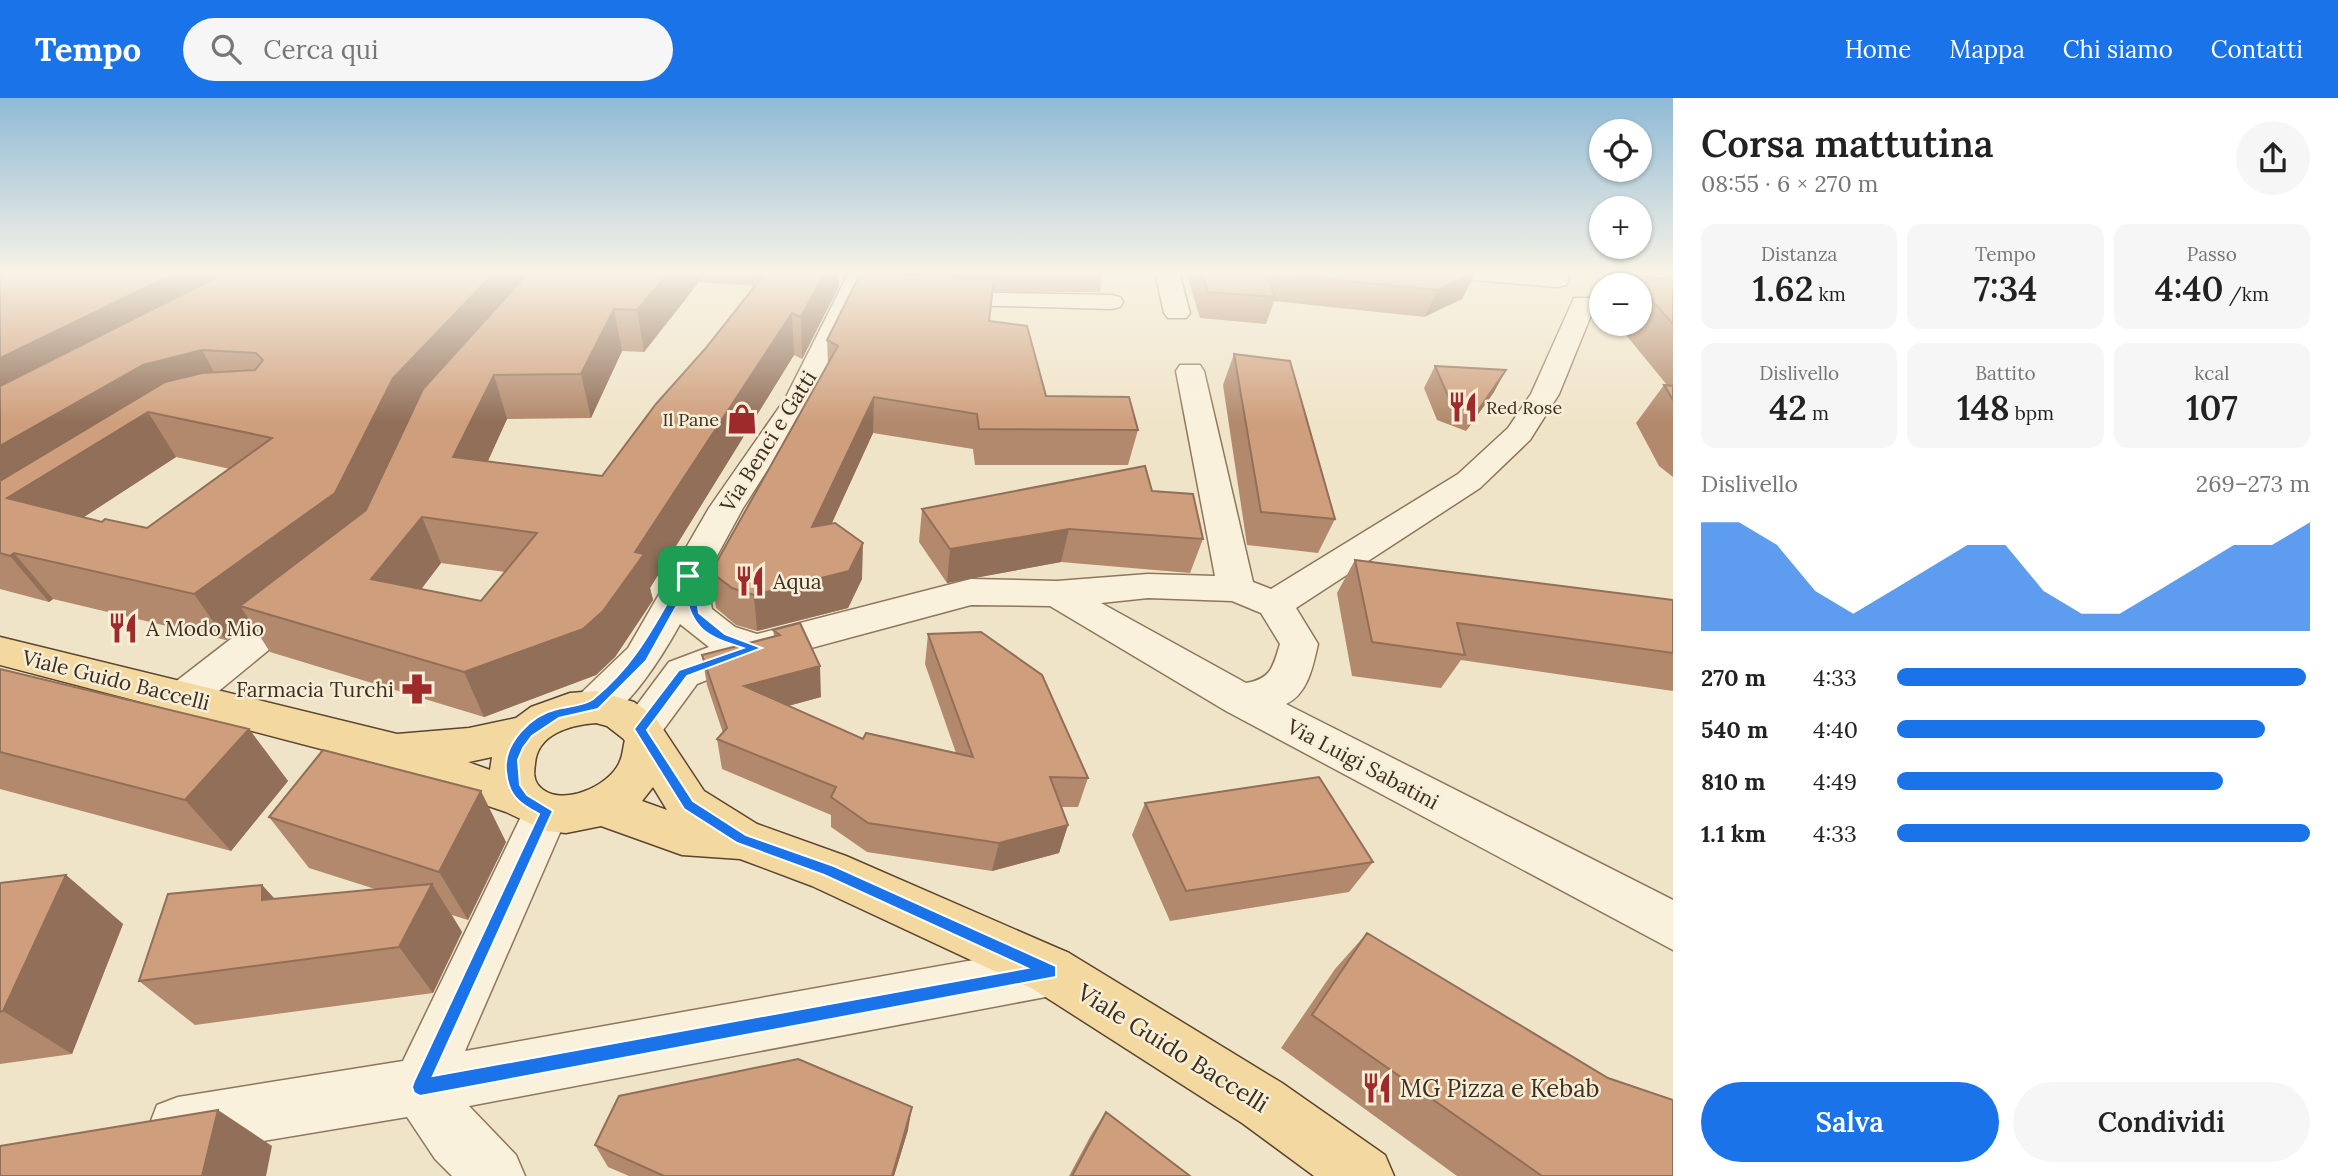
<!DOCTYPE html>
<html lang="it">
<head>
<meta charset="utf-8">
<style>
  :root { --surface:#fff; --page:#f6f6f6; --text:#222; --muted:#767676; --accent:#1a73e8 }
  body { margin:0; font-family:Lora,serif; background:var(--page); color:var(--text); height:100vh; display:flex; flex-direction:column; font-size:26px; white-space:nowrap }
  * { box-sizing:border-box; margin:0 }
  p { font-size:23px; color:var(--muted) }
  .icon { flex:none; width:38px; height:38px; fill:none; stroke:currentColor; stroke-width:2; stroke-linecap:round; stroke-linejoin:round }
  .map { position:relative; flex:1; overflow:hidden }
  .sheet { display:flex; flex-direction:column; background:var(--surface); width:665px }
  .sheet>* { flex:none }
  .controls { position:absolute; left:1589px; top:21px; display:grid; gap:14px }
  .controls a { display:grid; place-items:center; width:63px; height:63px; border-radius:50%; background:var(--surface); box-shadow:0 2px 5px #0004; font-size:35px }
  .pin { position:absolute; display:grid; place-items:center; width:60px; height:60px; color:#fff; margin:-30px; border-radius:14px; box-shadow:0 4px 10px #0006 }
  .round { display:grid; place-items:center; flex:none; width:74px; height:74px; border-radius:37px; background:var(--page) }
  .headline { display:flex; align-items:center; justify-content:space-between; height:119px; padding:0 28px }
  h1 { font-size:38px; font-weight:600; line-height:52px }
  .figures { display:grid; grid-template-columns:repeat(3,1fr); gap:10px; height:119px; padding:7px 28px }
  .figures div { display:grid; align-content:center; border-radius:14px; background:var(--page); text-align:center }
  .figures b { font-size:35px; font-weight:600 }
  .figures small { font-size:19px; font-weight:400 }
  .figures p { font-size:19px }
  .chart { height:196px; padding:14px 28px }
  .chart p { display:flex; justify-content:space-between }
  .chart svg { width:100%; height:126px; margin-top:7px; fill:var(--accent); opacity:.7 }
  .button { display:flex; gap:14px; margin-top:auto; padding:14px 28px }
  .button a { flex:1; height:80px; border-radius:42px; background:var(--accent); color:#fff; font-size:28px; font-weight:600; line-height:80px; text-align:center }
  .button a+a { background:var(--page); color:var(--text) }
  ul { padding:0 28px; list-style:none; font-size:23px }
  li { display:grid; grid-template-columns:112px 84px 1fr; align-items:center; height:52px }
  li i { height:18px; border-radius:9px; background:var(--accent) }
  header { display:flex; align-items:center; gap:42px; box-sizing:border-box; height:98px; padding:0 35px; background:var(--accent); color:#fff }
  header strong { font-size:33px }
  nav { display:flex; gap:38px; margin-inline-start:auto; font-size:24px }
  .search { width:490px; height:63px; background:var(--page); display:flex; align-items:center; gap:18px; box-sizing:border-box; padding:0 24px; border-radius:38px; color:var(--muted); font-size:26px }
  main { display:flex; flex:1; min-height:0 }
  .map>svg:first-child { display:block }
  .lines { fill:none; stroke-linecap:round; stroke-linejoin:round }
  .minor-casing { stroke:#8d765c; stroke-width:3 }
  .major-casing { stroke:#5b4430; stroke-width:3 }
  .minor { fill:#faf1dc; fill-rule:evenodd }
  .major { fill:#f3d9a0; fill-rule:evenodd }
  .wall { fill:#b2896c; fill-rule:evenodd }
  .shaded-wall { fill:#916f58 }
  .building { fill:#cf9f7d; stroke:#916f58; stroke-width:2; fill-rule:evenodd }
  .route { fill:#1a73e8; stroke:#fff; stroke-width:2; fill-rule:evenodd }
  .labels { text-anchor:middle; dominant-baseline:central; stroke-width:5; stroke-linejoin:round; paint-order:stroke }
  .far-poi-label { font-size:18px; fill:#3d2e20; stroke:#f7eed8; text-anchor:start }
  .street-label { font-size:21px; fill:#3d2e20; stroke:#f7eed8 }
  .poi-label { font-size:21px; fill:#3d2e20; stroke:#f7eed8; text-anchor:start }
  .near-street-label { font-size:24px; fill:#3d2e20; stroke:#f7eed8 }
  .near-poi-label { font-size:24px; fill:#3d2e20; stroke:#f7eed8; text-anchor:start }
</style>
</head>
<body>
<header>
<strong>Tempo</strong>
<div class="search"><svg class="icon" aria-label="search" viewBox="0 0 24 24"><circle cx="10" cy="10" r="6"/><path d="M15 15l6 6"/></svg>Cerca qui</div>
<nav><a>Home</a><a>Mappa</a><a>Chi siamo</a><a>Contatti</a></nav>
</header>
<main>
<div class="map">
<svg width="1673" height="1078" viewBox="0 0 1673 1078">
  <rect width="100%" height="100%" fill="#f0e4c8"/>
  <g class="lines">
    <g class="minor-casing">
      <path id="minor" d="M 849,174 L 873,174 L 813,301 L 743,410 L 706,478 L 712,511 L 735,529 L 757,536 L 971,481 L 1057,483 L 1148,476 L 1215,478 L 1176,273 L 1180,267 L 1200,267 L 1204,273 L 1253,484 L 1271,491 L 1458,376 L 1508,330 L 1531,296 L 1574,200 L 1592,200 L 1596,205 L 1559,296 L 1530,342 L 1480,390 L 1296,510 L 1318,546 C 1313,568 1308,596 1286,606 L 1673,802 L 1673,852 L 1226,613 L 1050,508 L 971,507 L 737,570 L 697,586 L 655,643 L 640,648 L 625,643 L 619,631 L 669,564 L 709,549 L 680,526 C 667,550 625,621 595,624 C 590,624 584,621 579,619 L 573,608 L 579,597 L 628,550 L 709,410 L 785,301 ZM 1148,500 L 1232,503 L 1261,515 L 1280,546 C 1273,569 1271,581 1246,585 L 1101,505 Z
        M 1155,174 L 1179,174 L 1190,215 L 1186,220 L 1168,220 L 1164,215 Z
        M 1448,174 L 1542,174 L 1566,177 L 1569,182 L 1566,187 L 1557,189 L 1460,181 L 1452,179 Z
        M 1606,174 L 1625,174 L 1673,189 L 1673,204 L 1640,194 L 1640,187 C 1627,187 1611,190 1603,178 Z
        M 940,194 L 1111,197 L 1120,199 L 1123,204 L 1120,209 L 1111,211 L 931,206 L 928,201 L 931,196 Z
        M 302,492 L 315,496 L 321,505 L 315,514 L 198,610 L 184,615 L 170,610 L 164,599 L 170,588 L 289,496 Z
        M 546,695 L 562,700 L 569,714 L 465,953 L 1051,848 L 1069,855 L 1077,873 L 1069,891 L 1051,898 L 469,1008 L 516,1057 L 525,1078 L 452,1078 L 435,1061 L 407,1019 L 178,1057 L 157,1049 L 149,1028 L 157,1007 L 178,999 L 403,963 L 530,700 Z"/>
    </g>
    <g class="major-casing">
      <path id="major" d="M 0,539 L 397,636 L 469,630 L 516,620 L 531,609 L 570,595 L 596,593 L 634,604 L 655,619 L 704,693 L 757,726 L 846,758 L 1069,855 L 1282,985 L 1385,1057 L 1394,1078 L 1314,1078 L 1242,1025 L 1033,891 L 812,788 L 740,761 L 682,757 L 601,728 L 566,735 L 546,733 L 506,714 L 435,690 L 386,668 L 0,567 ZM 596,625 L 607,628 L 625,642 C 623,649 623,657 620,663 C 611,688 558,712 538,687 C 533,680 534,673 535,666 C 537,636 570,627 596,625 ZM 492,659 L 490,672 L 468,664 L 469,664 ZM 653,689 L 667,712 L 642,703 Z"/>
    </g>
    <use href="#minor" class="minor"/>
    <use href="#major" class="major"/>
  </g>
  <path class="wall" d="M 0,174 L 839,174 L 839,188 L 802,261 L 794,257 L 650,490 L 653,502 L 615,559 L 596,577 L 484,619 L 270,554 L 250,523 L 226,542 L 53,501 L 49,504 L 0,491 ZM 699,184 L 755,188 L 705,251 L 602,378 L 487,364 L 507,321 L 591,320 L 622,253 L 644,254 ZM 176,359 L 230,371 L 147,430 L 102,424 L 84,419 ZM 441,465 L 505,474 L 481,503 L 421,491 Z
    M 878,174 L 1104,174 L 1100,194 L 992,194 L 989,223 L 1046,298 L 1138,332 L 1128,367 L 975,367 L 973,351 L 873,335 L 832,425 L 862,481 L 848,510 L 757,533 L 736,527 L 716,510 L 711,474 L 828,266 L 827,242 L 878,175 Z
    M 1186,174 L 1475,174 L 1462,201 L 1424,219 L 1274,203 L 1266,226 L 1200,220 Z
    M 1629,177 L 1673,181 L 1673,379 L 1659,368 L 1636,325 L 1664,287 L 1667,287 L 1617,226 L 1640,226 L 1640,187 L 1623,187 Z
    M 1234,256 L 1335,421 L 1318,455 L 1247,447 L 1223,287 Z
    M 1435,268 L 1494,294 L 1466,333 L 1437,322 L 1424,290 Z
    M 1152,393 L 1203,441 L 1190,475 L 1061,464 L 947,485 L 919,444 L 922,411 Z
    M 1355,462 L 1673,502 L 1673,593 L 1461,562 L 1441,590 L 1352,578 L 1337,495 Z
    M 800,525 L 821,599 L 788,608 L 863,641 L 956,655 L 925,566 L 928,536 L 1088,680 L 1078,709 L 1062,709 L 1068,727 L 1059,755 L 992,773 L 867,754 L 831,729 L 831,717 L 722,671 L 717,641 L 723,635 L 707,587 L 702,557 L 774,538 L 773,532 Z
    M 0,571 L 249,631 L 288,683 L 231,753 L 0,691 Z
    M 1145,705 L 1373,764 L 1349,794 L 1170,823 L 1132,737 Z
    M 269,719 L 506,744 L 468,822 L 452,817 L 462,834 L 433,895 L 195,927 L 139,883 L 262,787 L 275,801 L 375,791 L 309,770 Z
    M 66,777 L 123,826 L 72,956 L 0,966 L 0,785 Z
    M 1367,835 L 1608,980 L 1673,1078 L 1457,1078 L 1281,950 L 1335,871 Z
    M 1106,1014 L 1190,1078 L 1069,1078 L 1091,1037 Z
    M 908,1032 L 894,1078 L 629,1078 L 608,1069 L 595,1047 Z"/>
  <path class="shaded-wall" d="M 178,174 L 277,174 L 0,320 L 0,260 Z
    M 495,174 L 542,174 L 357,440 L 240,508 L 250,523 L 226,542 L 194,496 L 393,280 Z
    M 670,174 L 698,174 L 699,184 L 644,254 L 637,212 Z
    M 825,174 L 839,174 L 839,188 L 802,261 L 801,219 Z
    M 1476,174 L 1462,201 L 1424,219 L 1438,192 Z
    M 614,211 L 622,253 L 591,320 L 581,276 Z
    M 792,215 L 794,257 L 650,490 L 653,502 L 615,559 L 596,577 L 484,619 L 464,574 L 635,454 Z
    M 202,252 L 225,295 L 148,314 L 176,359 L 44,445 L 0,415 L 0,348 L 143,267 Z
    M 1506,272 L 1494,294 L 1466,333 L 1479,311 Z
    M 494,277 L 507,321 L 469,405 L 453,359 Z
    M 874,299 L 873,335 L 813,466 L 812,429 Z
    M 422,419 L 441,465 L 394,527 L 371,481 Z
    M 1069,431 L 1061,464 L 947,485 L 950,451 Z
    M 863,445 L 862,481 L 848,510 L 757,533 L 754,497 Z
    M 14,455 L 53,501 L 49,504 L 10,458 Z
    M 820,568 L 821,599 L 747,619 L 744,588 Z
    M 249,631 L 288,683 L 231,753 L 185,702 Z
    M 481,693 L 506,744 L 468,822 L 439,774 Z
    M 1068,727 L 1059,755 L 992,773 L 999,745 Z
    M 66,777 L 123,826 L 72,956 L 3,913 Z
    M 432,786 L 462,834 L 433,895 L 399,849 Z
    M 262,787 L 305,835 L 262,802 Z
    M 912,1009 L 908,1032 L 894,1078 L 892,1078 Z
    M 218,1012 L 272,1048 L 266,1078 L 202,1078 Z"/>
  <path class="building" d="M 0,174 L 178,174 L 0,260 Z
    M 227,174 L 495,174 L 393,280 L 335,395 L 194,496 L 14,455 L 10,458 L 0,455 L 0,383 L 165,284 L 202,275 L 255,272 L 263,262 L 256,255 L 202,252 L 143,267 L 0,348 L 0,288 ZM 148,314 L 272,340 L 147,430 L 105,421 L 102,424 L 7,400 Z
    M 529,174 L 670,174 L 637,212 L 614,211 L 581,276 L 494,277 L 453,359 L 602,378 L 656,306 L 705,251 L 766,174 L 825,174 L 801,219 L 792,215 L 635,454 L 644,456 L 603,513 L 583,531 L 464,574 L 240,508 L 366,412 L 423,291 ZM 422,419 L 537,435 L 481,503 L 371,481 Z
    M 861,174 L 994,181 L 989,223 L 1027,228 L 1046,298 L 1129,299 L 1138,332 L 979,331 L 977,316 L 874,299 L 812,429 L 835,425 L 863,445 L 849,473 L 754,497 L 732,490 L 711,474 L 838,248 L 827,242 Z
    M 967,174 L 1104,174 L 1104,175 L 1000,175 Z
    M 1202,174 L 1476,174 L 1438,192 L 1266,175 L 1275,199 L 1208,194 Z
    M 1629,177 L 1673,181 L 1673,226 L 1640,189 L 1640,187 L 1638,187 Z
    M 1234,256 L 1290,263 L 1335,421 L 1261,414 Z
    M 1435,268 L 1506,272 L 1479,311 L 1449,300 Z
    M 1664,287 L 1673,288 L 1673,302 Z
    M 1145,368 L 1152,393 L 1193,396 L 1203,441 L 1069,431 L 950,451 L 922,411 Z
    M 1355,462 L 1673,502 L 1673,555 L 1457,525 L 1465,557 L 1372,544 Z
    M 800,525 L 820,568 L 744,588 L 863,641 L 866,635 L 973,659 L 928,536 L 981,534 L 1042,577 L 1088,680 L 1050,679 L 1068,727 L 999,745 L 868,725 L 831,699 L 836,689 L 717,641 L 727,630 L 702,557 L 780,537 L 773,532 Z
    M 0,571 L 249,631 L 185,702 L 0,654 Z
    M 323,652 L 481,693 L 439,774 L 269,719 Z
    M 1319,679 L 1373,764 L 1186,793 L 1145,705 Z
    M 66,777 L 3,913 L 0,914 L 0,785 Z
    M 432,786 L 399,849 L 139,883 L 168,796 L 262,787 L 262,802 Z
    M 1367,835 L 1608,980 L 1673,1002 L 1673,1078 L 1542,1078 L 1312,917 Z
    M 798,961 L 912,1009 L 892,1078 L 664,1078 L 595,1047 L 619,998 Z
    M 218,1012 L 202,1078 L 0,1078 L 0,1048 Z
    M 1106,1014 L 1190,1078 L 1072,1078 Z"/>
  <linearGradient id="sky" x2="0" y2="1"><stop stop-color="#8fbad6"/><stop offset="0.54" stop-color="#f8f3e6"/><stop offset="1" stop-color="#f8f3e6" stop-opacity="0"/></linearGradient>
  <rect width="1673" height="324" fill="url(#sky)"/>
  <path class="route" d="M 684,476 L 693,478 L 699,515 L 725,536 L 762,550 L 687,578 L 647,632 L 693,703 L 746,737 L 834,768 L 1056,868 L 1056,879 L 420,998 L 414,995 L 412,989 L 414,983 L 539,716 C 518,705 508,697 506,673 C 503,645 531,617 557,611 C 568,608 584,608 593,601 C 638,564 655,525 684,476 ZM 685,493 C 691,532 708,539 743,550 L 679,572 L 634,631 L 684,711 L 737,745 L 824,777 L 1027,870 L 433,978 L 553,713 L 527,697 L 520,687 L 518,662 L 523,650 L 532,638 L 559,620 L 598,611 L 646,563 Z"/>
  <defs>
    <g id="restaurant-bare" transform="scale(2.415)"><path d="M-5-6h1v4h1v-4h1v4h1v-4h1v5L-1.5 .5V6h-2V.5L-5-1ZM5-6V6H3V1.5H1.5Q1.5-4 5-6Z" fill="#9e2a2b" stroke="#f7eed8" stroke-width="2.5" paint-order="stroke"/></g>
    <g id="shop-bare" transform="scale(2.415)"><path d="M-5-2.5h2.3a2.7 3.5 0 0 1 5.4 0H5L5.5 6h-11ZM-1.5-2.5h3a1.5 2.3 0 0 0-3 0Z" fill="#9e2a2b" stroke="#f7eed8" stroke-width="2.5" paint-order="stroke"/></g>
    <g id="pharmacy-bare" transform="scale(2.415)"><path d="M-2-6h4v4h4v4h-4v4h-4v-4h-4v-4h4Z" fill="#9e2a2b" stroke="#f7eed8" stroke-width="2.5" paint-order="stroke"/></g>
  </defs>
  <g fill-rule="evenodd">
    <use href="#restaurant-bare" x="1463" y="309"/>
    <use href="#shop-bare" x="742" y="321"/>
    <use href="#restaurant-bare" x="750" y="483"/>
    <use href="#restaurant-bare" x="123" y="530"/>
    <use href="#pharmacy-bare" x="417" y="591"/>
    <use href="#restaurant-bare" x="1377" y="990"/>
  </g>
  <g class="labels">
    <g class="far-poi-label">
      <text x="1486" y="309">Red Rose</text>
      <text x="719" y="321" text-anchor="end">Il Pane</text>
    </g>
    <g class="street-label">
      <text transform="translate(768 343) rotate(-58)">Via Benci e Gatti</text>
      <text transform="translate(116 582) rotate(14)">Viale Guido Baccelli</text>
      <text transform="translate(1363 666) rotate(28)">Via Luigi Sabatini</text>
    </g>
    <g class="poi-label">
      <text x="773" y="483">Aqua</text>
      <text x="146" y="530">A Modo Mio</text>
      <text x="394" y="591" text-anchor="end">Farmacia Turchi</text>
    </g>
    <g class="near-street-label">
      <text transform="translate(1173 950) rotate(32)">Viale Guido Baccelli</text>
    </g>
    <g class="near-poi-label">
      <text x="1400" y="990">MG Pizza e Kebab</text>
    </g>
  </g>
</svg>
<div class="controls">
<a><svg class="icon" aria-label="locate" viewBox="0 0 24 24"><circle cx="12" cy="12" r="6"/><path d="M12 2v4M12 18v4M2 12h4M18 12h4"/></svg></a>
<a>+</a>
<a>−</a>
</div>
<div class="pin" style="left:688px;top:478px;background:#1e9e55"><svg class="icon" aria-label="arrive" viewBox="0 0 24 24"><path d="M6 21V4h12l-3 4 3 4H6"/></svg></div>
</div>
<section class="sheet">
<div class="headline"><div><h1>Corsa mattutina</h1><p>08:55 · 6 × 270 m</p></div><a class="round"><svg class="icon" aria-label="share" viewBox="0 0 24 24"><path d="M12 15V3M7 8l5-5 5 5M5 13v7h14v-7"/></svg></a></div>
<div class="figures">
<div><p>Distanza</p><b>1.62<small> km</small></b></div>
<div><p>Tempo</p><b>7:34</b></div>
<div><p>Passo</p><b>4:40<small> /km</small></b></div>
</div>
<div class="figures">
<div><p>Dislivello</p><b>42<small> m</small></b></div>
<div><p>Battito</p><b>148<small> bpm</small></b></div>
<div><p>kcal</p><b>107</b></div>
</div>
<div class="chart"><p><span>Dislivello</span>269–273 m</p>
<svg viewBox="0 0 160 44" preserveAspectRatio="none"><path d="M0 44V6L10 6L20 14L30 30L40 38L50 30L60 22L70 14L80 14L90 30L100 38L110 38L120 30L130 22L140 14L150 14L160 6V44z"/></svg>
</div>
<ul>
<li><b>270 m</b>4:33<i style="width:99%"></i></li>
<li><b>540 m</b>4:40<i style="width:89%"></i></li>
<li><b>810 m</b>4:49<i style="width:79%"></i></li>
<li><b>1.1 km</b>4:33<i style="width:100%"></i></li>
</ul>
<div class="button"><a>Salva</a><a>Condividi</a></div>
</section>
</main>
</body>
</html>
